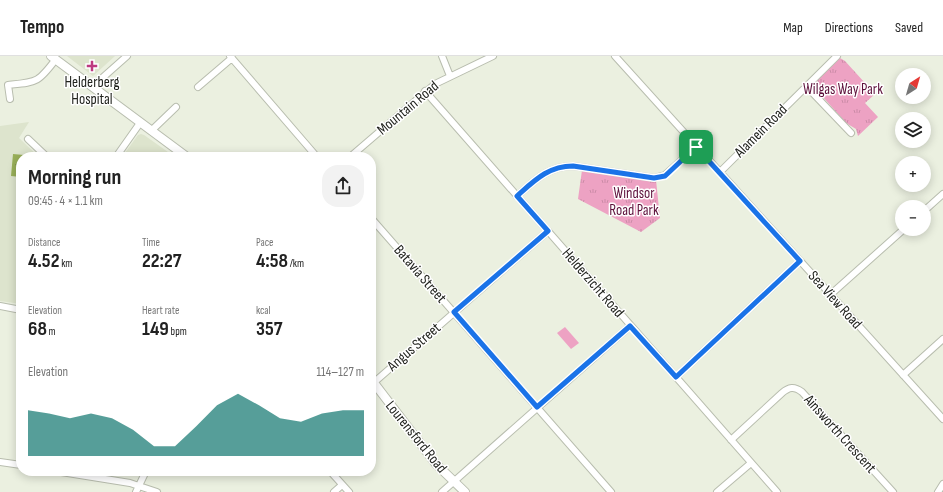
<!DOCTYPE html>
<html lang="en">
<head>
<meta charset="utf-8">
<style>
  :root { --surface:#fff; --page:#f2f2f2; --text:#222; --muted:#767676; --line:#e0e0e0; --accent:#0f766e }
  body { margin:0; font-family:"Sofia Sans Condensed",sans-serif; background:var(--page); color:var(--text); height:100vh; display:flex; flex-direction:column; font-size:15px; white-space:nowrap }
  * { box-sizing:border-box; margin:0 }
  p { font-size:13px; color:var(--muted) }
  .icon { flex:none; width:22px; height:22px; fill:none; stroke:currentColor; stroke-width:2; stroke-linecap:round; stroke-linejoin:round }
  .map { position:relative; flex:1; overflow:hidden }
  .side { position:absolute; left:16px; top:96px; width:360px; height:324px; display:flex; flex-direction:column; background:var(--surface); border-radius:16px; box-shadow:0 2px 10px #0003 }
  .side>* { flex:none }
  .needle { width:26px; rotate:37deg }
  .buttons { position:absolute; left:895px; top:12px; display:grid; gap:8px }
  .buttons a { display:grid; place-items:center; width:36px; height:36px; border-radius:50%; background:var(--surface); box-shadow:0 2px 10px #0003; font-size:20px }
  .pin { position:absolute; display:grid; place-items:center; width:34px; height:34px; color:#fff; margin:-17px; border-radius:8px; box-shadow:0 2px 6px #0006 }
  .round { display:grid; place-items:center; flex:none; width:42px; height:42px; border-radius:16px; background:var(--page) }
  .headline { display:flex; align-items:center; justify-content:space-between; height:68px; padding:0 12px }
  h1 { font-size:22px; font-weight:700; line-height:30px }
  .metrics { display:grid; grid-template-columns:repeat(3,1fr); gap:6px; height:68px; padding:4px 12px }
  .metrics div { display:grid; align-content:center }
  .metrics b { font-size:20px; font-weight:700 }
  .metrics small { font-size:11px; font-weight:400 }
  .metrics p { font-size:11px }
  .chart { height:112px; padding:8px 12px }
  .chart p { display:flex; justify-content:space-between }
  .chart svg { width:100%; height:72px; margin-top:4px; fill:var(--accent); opacity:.7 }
  header { display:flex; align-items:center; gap:24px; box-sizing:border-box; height:56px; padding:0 20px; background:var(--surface); border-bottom:1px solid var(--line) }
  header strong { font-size:19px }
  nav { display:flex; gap:22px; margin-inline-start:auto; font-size:14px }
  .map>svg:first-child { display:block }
  .built { fill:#dde4cd }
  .park { fill:url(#park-tufts) }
  .pitch { fill:#eda2c3 }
  .water { fill:url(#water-ripples) }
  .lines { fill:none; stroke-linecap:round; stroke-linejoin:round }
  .minor-casing { stroke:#b8bdae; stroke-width:8 }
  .tertiary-casing { stroke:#b8bdae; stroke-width:10 }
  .minor { stroke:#fff; stroke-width:6 }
  .tertiary { stroke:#fff; stroke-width:8 }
  .route-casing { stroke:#fff; stroke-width:8 }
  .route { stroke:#1a73e8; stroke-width:5 }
  .poi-dot { fill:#bd3a80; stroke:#fff; stroke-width:1.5 }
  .labels { text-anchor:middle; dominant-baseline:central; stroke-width:3; stroke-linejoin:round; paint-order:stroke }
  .poi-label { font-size:15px; fill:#21231e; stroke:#fff }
  .park-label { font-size:15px; fill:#5d103b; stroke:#fff }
  .street-label { font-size:15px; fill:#21231e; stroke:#fff }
</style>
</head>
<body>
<header>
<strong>Tempo</strong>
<nav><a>Map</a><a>Directions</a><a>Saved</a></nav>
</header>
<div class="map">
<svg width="943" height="436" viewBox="0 0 943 436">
  <defs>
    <pattern id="park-tufts" width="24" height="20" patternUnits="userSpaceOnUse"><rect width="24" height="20" fill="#eda2c3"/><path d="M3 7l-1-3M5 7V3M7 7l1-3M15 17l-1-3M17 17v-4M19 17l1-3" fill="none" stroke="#cb8ba7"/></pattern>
    <pattern id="water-ripples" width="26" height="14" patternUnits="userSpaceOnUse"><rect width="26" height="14" fill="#99b059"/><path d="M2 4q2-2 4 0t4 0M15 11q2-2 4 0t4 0" fill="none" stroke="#7c8f49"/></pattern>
  </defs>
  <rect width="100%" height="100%" fill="#ebf0e0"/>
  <path class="built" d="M 67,0 L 115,0 L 93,20 Z
    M 29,66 L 19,82 L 39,101 L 21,101 L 21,248 L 0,245 L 0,70 Z
    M 141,78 L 144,79 L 175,101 L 122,101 L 138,79 Z"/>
  <path class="park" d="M 840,2 L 845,5 L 875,38 L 865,47 L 878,61 L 858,80 L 856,73 L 846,67 L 814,31 L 815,26 Z
    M 582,114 L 656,124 L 660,162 L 641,176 L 578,143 Z"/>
  <path class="pitch" d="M 565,271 L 579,287 L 571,293 L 557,277 Z"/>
  <path class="water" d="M 13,98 L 24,99 L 24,101 L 21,101 L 21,121 L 11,120 Z"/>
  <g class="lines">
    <g class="minor-casing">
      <path id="minor" d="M 230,0 L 317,101
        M 442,0 L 450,20
        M 615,0 L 943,363
        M 806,30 L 851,77
        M 92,31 L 127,0
        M 198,31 L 232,2
        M 425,35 L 777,436
        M 10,43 L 8,29 C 37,26 38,27 56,3
        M 151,75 L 176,51
        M 28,83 L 47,101
        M 116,101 L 140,67
        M 290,101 L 291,101
        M 350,101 L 435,28 L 493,0
        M 720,116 L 837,0
        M 517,140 C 534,125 548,110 573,110 L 654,122 L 665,119 L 696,91
        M 924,155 L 943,138
        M 371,162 L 611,436
        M 830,239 L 904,173
        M 0,250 L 21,254
        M 903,319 L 943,283
        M 676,321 L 800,205
        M 371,329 L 548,175
        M 731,384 L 782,337 C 789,331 794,330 802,336 L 893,436
        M 0,406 L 21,409
        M 55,415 L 130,427 L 157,436
        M 330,415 L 349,436
        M 136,436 L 146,415
        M 334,436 L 342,429
        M 442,436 L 630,270
        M 717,436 L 751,407
        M 938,436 L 943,428"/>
    </g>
    <g class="tertiary-casing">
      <path id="tertiary" d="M 51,0 L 187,101
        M 371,323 L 436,408 L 465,436"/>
    </g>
    <use href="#minor" class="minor"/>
    <use href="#tertiary" class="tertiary"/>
  </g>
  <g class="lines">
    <g class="route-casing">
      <path id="route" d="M 696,91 L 800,205 L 676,321 L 630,270 L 537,351 L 454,256 L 548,175 L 517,140 C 534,125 548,110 573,110 L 654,122 L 665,120 Z"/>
    </g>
    <use href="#route" class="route"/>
  </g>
  <path class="poi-dot" d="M90 4h4v4h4v4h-4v4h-4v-4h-4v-4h4z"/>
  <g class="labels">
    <g class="poi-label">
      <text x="92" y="26">Helderberg<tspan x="92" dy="17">Hospital</tspan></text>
    </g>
    <g class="park-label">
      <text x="843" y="33">Wilgas Way Park</text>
      <text x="634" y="137">Windsor<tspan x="634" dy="17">Road Park</tspan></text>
    </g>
    <g class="street-label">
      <text transform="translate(408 52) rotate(-40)">Mountain Road</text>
      <text transform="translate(761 75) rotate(-45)">Alamein Road</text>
      <text transform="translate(420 218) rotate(49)">Batavia Street</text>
      <text transform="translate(593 227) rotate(49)">Helderzicht Road</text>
      <text transform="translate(835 244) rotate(48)">Sea View Road</text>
      <text transform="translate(414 291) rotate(-41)">Angus Street</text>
      <text transform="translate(840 378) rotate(48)">Ainsworth Crescent</text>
      <text transform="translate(416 381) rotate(51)">Lourensford Road</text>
    </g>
  </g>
</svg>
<div class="buttons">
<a><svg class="needle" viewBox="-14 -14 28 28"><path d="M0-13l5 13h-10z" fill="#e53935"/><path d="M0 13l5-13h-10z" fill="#767676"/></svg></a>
<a><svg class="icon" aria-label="layers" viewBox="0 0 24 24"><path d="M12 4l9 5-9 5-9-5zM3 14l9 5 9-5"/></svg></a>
<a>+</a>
<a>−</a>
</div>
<div class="pin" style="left:696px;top:91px;background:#1e9e55"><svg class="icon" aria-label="arrive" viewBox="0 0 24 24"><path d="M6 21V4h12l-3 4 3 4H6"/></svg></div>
<section class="side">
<div class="headline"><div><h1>Morning run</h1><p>09:45 · 4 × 1.1 km</p></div><a class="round"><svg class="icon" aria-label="share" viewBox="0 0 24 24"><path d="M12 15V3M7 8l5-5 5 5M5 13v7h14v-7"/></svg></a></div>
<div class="metrics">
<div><p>Distance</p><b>4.52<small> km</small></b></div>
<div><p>Time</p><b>22:27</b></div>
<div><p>Pace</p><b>4:58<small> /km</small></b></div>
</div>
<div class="metrics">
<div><p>Elevation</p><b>68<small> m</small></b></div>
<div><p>Heart rate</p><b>149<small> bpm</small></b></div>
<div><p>kcal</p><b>357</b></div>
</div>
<div class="chart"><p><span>Elevation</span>114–127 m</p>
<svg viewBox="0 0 160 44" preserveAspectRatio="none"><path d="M0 44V16L10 18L20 21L30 18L40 21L50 28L60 38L70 38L80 26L90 13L100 6L110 13L120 21L130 23L140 18L150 16L160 16V44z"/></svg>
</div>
</section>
</div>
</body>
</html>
